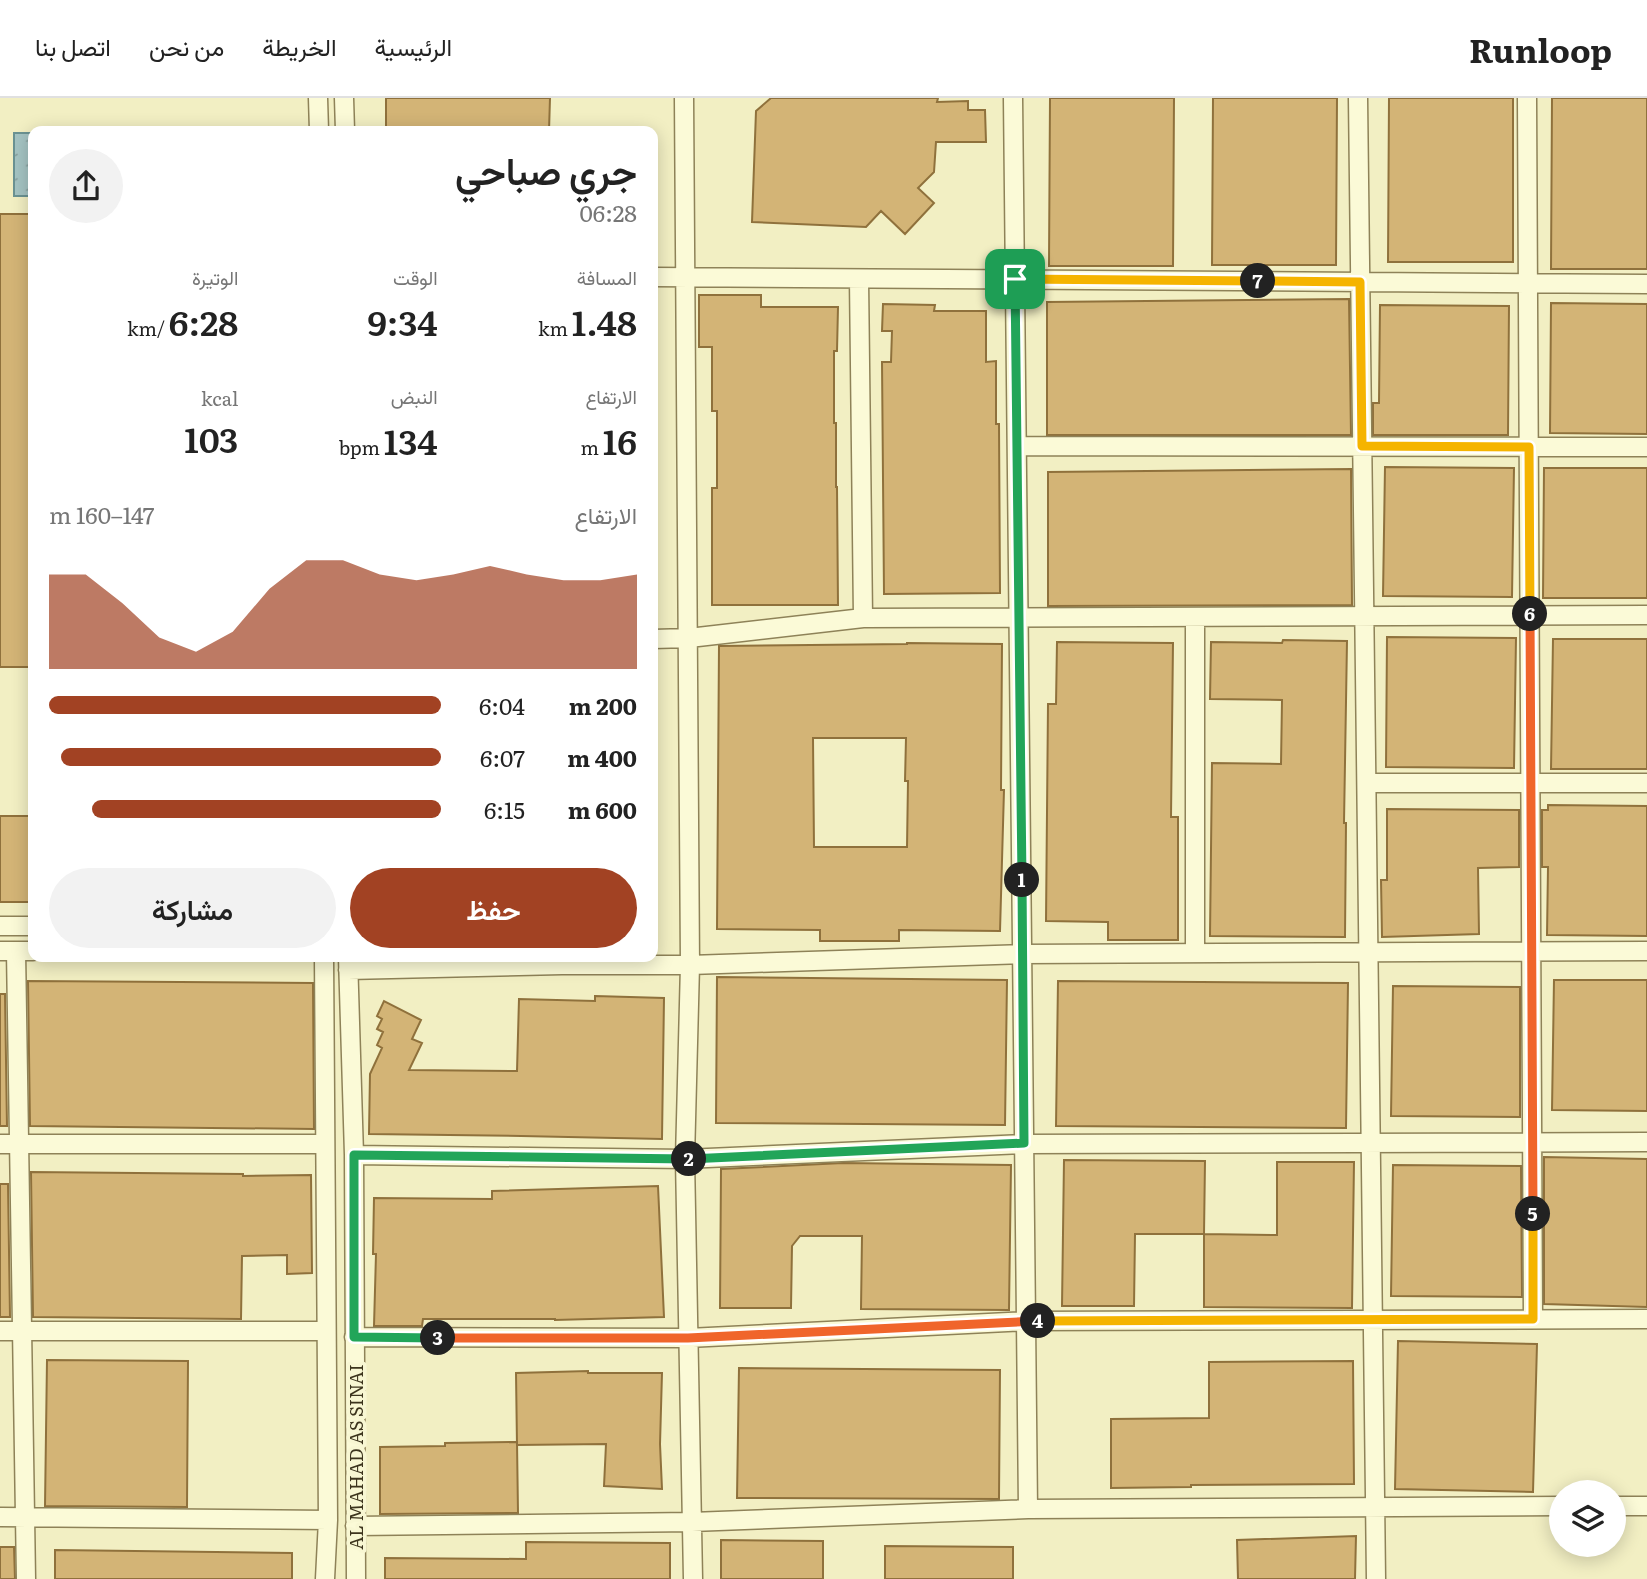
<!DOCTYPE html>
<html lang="ar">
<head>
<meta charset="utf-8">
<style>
  :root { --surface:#fff; --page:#f2f2f2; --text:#222; --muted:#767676; --line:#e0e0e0; --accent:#a24223 }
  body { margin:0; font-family:Literata,Vazirmatn,serif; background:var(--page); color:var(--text); direction:rtl; height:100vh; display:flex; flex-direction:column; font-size:26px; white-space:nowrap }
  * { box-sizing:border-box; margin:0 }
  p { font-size:23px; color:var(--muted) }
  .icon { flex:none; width:38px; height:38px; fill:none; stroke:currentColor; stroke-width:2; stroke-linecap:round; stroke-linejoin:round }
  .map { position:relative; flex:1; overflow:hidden; direction:ltr }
  .side { position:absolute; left:28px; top:28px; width:630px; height:836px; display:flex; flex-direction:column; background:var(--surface); border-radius:14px; box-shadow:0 4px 18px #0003; direction:rtl }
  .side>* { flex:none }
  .fabs { position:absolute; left:1549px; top:1382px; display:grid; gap:14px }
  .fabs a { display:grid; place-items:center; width:77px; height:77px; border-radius:50%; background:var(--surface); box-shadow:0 4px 18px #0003; font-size:35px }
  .pin { position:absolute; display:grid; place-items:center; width:60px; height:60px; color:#fff; margin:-30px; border-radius:14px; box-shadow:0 4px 10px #0006 }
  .km { position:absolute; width:35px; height:35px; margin:-18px; border-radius:50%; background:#222; color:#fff; font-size:19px; line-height:35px; text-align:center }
  .round { display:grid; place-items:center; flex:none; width:74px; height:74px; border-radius:37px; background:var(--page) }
  .headline { display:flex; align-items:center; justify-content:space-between; height:119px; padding:0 21px }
  h1 { font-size:38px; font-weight:600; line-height:52px }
  .stats { display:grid; grid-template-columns:repeat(3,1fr); gap:10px; height:119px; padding:7px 21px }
  .stats div { display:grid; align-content:center }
  .stats b { font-size:35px; font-weight:600 }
  .stats small { font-size:19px; font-weight:400 }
  .stats p { font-size:19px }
  .chart { height:196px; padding:14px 21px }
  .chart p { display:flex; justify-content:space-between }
  .chart svg { width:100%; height:126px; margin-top:7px; fill:var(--accent); opacity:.7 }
  .cta { display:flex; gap:14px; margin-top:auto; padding:14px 21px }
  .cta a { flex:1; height:80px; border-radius:42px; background:var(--accent); color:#fff; font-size:28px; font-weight:600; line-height:80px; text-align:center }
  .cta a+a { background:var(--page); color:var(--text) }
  ul { padding:0 21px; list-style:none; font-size:23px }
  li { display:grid; grid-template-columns:112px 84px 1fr; align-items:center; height:52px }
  li i { height:18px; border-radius:9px; background:var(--accent) }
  header { display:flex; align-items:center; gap:42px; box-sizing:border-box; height:98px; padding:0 35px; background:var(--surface); border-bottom:2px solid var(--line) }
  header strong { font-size:33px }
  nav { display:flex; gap:38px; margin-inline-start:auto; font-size:24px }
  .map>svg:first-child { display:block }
  .water { fill:url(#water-ripples); stroke:#6b9393; stroke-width:2 }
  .building { fill:#d3b476; stroke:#8f713c; stroke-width:2; fill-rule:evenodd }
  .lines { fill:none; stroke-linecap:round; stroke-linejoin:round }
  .minor-casing { stroke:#8e8258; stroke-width:21 }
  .minor { stroke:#fbfad7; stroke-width:18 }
  .split-1-casing { stroke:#fff; stroke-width:14 }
  .split-2-casing { stroke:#fff; stroke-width:14 }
  .split-3-casing { stroke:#fff; stroke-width:14 }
  .split-4-casing { stroke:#fff; stroke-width:14 }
  .split-5-casing { stroke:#fff; stroke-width:14 }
  .split-6-casing { stroke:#fff; stroke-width:14 }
  .split-7-casing { stroke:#fff; stroke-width:14 }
  .split-8-casing { stroke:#fff; stroke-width:14 }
  .split-1 { stroke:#22a559; stroke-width:9 }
  .split-2 { stroke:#22a559; stroke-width:9 }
  .split-3 { stroke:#22a559; stroke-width:9 }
  .split-4 { stroke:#f0652b; stroke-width:9 }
  .split-5 { stroke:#f5b400; stroke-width:9 }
  .split-6 { stroke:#f0652b; stroke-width:9 }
  .split-7 { stroke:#f5b400; stroke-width:9 }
  .split-8 { stroke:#f5b400; stroke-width:9 }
  .labels { text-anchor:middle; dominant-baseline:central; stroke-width:7; stroke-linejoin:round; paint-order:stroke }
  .street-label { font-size:18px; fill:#3c341d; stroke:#f8f7d3 }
</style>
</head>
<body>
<header>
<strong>Runloop</strong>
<nav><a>الرئيسية</a><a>الخريطة</a><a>من نحن</a><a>اتصل بنا</a></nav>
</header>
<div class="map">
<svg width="1647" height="1481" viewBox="0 0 1647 1481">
  <defs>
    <pattern id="water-ripples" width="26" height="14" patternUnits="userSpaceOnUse" patternTransform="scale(1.75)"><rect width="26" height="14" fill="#a5c4c3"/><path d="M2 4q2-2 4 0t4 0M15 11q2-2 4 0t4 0" fill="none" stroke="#88a09e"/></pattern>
  </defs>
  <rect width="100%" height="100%" fill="#f2efc3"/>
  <path class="water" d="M 14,35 L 33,35 L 33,98 L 14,98 Z"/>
  <path class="building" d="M 386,0 L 550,0 L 549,33 L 386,33 Z
    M 771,0 L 938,0 L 937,4 L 968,3 L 968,12 L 985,12 L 986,44 L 936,44 L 934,74 L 918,90 L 934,105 L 905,136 L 881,113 L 866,129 L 752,124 L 756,13 Z
    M 1050,0 L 1174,0 L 1173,168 L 1049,168 Z
    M 1213,0 L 1337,0 L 1336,167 L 1212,167 Z
    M 1389,0 L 1513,0 L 1513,164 L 1388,164 Z
    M 1552,0 L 1647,0 L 1647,171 L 1551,171 Z
    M 0,116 L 33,116 L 33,569 L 0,569 Z
    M 699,197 L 761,197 L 761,209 L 838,209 L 837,253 L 834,253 L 834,325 L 836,325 L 836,389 L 837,389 L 838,507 L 712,507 L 712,390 L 717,390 L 717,313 L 712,313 L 712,249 L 699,249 Z
    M 1349,201 L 1351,337 L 1047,337 L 1047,204 Z
    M 1551,205 L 1647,206 L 1647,336 L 1550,335 Z
    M 883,206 L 935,207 L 934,213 L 986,213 L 986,264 L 996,263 L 996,326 L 999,326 L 1000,495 L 884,496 L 882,264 L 891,264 L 892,233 L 882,233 Z
    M 1380,207 L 1509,208 L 1508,337 L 1373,337 L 1373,305 L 1379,305 Z
    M 1385,369 L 1514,370 L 1512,499 L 1383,498 Z
    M 1544,370 L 1647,370 L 1647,500 L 1543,500 Z
    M 1351,371 L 1352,507 L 1048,508 L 1048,374 Z
    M 1387,539 L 1516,540 L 1514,670 L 1386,669 Z
    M 1553,541 L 1647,541 L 1647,671 L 1551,671 Z
    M 1283,542 L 1347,543 L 1344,725 L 1346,725 L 1345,839 L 1210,838 L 1212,665 L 1281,666 L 1282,602 L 1210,601 L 1211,544 L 1282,545 Z
    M 1057,544 L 1173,545 L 1171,719 L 1178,719 L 1178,842 L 1108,842 L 1108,824 L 1046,823 L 1048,606 L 1056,606 Z
    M 907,545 L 1002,546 L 1001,692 L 1004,692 L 1000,833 L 899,832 L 899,843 L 820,843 L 820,832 L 717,831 L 719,548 L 907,546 ZM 813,640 L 906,640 L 905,683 L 908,683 L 907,749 L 814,749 Z
    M 1548,707 L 1647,708 L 1647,838 L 1547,837 L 1548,769 L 1542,769 L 1542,712 L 1548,712 Z
    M 1387,711 L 1519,712 L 1519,769 L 1478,770 L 1479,836 L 1382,839 L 1381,782 L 1387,782 Z
    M 0,718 L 33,718 L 33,804 L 0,804 Z
    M 717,879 L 1007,882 L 1005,1027 L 716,1025 Z
    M 1554,882 L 1647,882 L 1647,1013 L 1552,1012 Z
    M 28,883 L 313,885 L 314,1031 L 30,1028 Z
    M 1058,883 L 1348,885 L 1346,1030 L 1056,1028 Z
    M 1393,888 L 1520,889 L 1520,1019 L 1391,1018 Z
    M 0,896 L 5,896 L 7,1028 L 0,1028 Z
    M 595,898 L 664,900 L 662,1041 L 521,1038 L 369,1036 L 370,976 L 382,950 L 377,947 L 383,934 L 377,931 L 382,921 L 377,918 L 384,903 L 421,922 L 412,941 L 422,945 L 409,972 L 517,973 L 519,901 L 595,903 Z
    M 1544,1059 L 1647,1061 L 1647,1209 L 1544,1206 Z
    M 1064,1062 L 1205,1063 L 1204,1136 L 1135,1136 L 1134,1208 L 1062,1208 Z
    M 1277,1064 L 1354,1064 L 1352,1210 L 1204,1209 L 1204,1136 L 1277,1137 Z
    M 843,1065 L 1011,1067 L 1009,1212 L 861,1211 L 862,1138 L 800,1138 L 792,1148 L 791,1210 L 720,1210 L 721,1071 Z
    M 1393,1067 L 1521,1068 L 1522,1199 L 1391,1198 Z
    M 31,1074 L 243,1076 L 243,1078 L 311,1077 L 312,1175 L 287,1176 L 287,1157 L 242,1158 L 241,1221 L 33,1219 Z
    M 0,1086 L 8,1086 L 10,1219 L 0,1219 Z
    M 658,1088 L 664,1219 L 555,1222 L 555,1221 L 423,1221 L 422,1228 L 374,1228 L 376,1156 L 373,1156 L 374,1100 L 492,1101 L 492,1093 Z
    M 1398,1243 L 1537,1246 L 1533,1394 L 1395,1391 Z
    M 47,1262 L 188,1263 L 187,1409 L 45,1408 Z
    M 1353,1263 L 1354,1386 L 1191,1387 L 1191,1389 L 1111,1390 L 1111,1321 L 1209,1320 L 1209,1264 Z
    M 739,1270 L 1000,1272 L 999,1401 L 737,1400 Z
    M 588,1273 L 588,1275 L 662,1275 L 660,1346 L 662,1391 L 604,1388 L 606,1346 L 517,1347 L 516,1275 Z
    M 517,1344 L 518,1415 L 380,1416 L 380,1349 L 445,1348 L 445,1345 Z
    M 1356,1438 L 1355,1481 L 1238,1481 L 1237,1442 Z
    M 721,1442 L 823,1443 L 823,1481 L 721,1481 Z
    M 526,1444 L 670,1445 L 670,1481 L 385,1481 L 385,1460 L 526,1461 Z
    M 885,1448 L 1013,1449 L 1013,1481 L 885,1481 Z
    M 0,1449 L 14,1449 L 15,1481 L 0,1481 Z
    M 55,1452 L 292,1455 L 292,1481 L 55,1481 Z"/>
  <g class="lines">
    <g class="minor-casing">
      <path id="minor" d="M 318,0 L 319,33
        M 344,0 L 345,33
        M 684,0 L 690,867 L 685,1061 L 693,1481
        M 1013,0 L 1028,1411
        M 1358,0 L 1376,1481
        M 1527,0 L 1533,1221
        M 653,179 L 1647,186
        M 859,181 L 863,520
        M 1017,348 L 1647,349
        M 653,541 L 689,540 L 863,520 L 1647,517
        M 1367,685 L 1647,685
        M 0,828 L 33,828
        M 0,853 L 33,853
        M 16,853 L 26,1481
        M 1195,855 L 1195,519
        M 324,859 L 328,1422 L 325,1481
        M 348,859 L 354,1057 L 356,1481
        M 348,872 L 562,867 L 690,867 L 1023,856 L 1647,853
        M 0,1046 L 325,1046
        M 354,1057 L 685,1061 L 1024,1046 L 1647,1044
        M 0,1233 L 326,1233
        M 354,1239 L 688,1240 L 1026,1223 L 1647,1221
        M 1614,1408 L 1647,1408
        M 0,1419 L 328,1422
        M 355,1428 L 692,1424 L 1028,1411 L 1561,1408"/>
    </g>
    <use href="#minor" class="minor"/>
  </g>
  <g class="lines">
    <g class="split-1-casing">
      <path id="split-1" d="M 1015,181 L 1022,782"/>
    </g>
    <g class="split-2-casing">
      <path id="split-2" d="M 689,1061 L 1024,1045 L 1022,782"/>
    </g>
    <g class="split-3-casing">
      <path id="split-3" d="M 438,1240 L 354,1239 L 354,1057 L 689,1061"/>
    </g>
    <g class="split-4-casing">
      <path id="split-4" d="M 438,1240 L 688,1240 L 1038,1223"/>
    </g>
    <g class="split-5-casing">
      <path id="split-5" d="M 1038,1223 L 1533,1221 L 1533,1116"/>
    </g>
    <g class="split-6-casing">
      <path id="split-6" d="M 1530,516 L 1533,1116"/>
    </g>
    <g class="split-7-casing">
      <path id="split-7" d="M 1258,183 L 1360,184 L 1362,348 L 1529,349 L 1530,516"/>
    </g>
    <g class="split-8-casing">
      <path id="split-8" d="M 1015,181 L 1258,183"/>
    </g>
    <use href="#split-1" class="split-1"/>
    <use href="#split-2" class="split-2"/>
    <use href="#split-3" class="split-3"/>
    <use href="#split-4" class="split-4"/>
    <use href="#split-5" class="split-5"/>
    <use href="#split-6" class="split-6"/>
    <use href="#split-7" class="split-7"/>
    <use href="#split-8" class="split-8"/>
  </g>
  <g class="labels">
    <g class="street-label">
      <text transform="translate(355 1359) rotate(-90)">AL MAHAD AS SINAI</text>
    </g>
  </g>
</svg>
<div class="fabs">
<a><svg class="icon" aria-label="layers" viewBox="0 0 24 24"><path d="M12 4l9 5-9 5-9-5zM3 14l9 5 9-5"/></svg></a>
</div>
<div class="pin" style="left:1015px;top:181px;background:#1e9e55"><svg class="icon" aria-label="arrive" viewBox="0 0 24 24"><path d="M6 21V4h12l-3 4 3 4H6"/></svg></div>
<b class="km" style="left:1022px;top:782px">1</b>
<b class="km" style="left:689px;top:1061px">2</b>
<b class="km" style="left:438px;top:1240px">3</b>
<b class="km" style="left:1038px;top:1223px">4</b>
<b class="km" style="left:1533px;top:1116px">5</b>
<b class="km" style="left:1530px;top:516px">6</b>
<b class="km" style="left:1258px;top:183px">7</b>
<section class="side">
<div class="headline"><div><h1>جري صباحي</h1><p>06:28</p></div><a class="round"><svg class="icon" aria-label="share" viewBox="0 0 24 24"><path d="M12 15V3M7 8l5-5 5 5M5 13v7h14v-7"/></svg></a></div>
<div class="stats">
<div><p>المسافة</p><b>1.48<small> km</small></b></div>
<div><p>الوقت</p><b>9:34</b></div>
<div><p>الوتيرة</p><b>6:28<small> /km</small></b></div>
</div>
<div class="stats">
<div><p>الارتفاع</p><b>16<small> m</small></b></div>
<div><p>النبض</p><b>134<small> bpm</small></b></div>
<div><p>kcal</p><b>103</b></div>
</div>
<div class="chart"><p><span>الارتفاع</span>147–160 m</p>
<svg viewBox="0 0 160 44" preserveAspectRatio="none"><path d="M0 44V11L10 11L20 21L30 33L40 38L50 31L60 16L70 6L80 6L90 11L100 13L110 11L120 8L130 11L140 13L150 13L160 11V44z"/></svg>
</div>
<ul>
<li><b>200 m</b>6:04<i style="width:100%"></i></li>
<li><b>400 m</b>6:07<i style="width:97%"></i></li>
<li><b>600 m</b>6:15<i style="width:89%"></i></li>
</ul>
<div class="cta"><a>حفظ</a><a>مشاركة</a></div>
</section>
</div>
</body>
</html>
